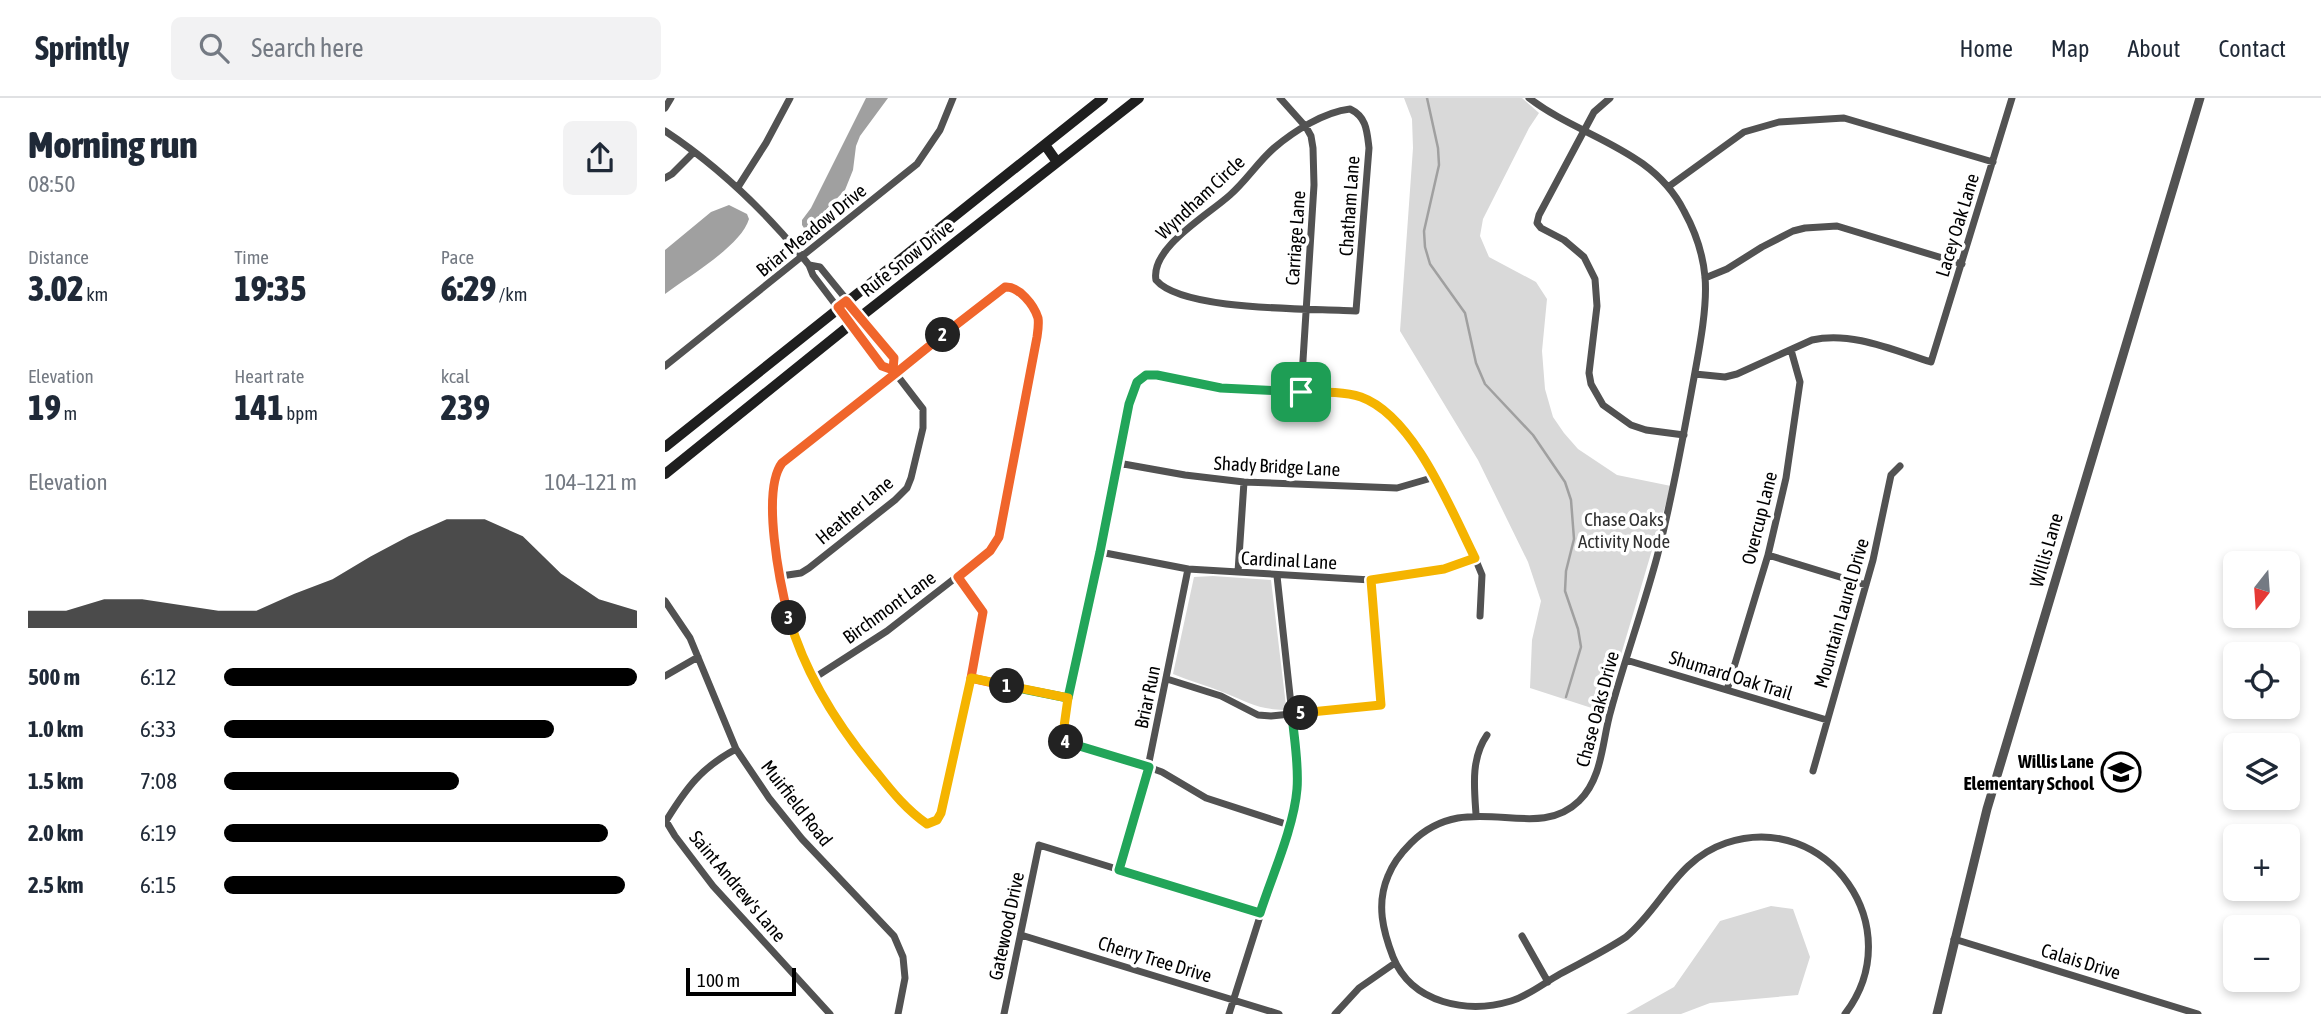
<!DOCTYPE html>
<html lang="en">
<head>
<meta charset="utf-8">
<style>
  :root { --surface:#fff; --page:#f2f2f3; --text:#1f2937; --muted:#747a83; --line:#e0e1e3; --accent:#000 }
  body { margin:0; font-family:"Asap Condensed",sans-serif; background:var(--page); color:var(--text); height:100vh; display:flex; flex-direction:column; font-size:26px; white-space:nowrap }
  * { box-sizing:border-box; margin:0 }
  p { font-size:23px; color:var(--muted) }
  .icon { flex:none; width:38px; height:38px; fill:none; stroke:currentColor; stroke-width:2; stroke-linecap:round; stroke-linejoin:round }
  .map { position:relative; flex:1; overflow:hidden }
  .details { display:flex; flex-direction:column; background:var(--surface); width:665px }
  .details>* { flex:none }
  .needle { width:46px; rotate:197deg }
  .fabs { position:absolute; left:1558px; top:453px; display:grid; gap:14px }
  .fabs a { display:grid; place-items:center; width:77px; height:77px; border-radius:10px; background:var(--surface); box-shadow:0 4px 10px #0003; font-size:35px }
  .scale { position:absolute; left:21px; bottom:18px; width:110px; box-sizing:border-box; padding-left:7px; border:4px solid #000; border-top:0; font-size:19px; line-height:24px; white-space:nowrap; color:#000; -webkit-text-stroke:5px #fff; paint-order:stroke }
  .pin { position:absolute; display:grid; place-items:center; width:60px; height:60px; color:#fff; margin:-30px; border-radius:14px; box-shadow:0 4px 10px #0006 }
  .km { position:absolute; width:35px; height:35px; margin:-18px; border-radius:50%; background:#222; color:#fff; font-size:19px; line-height:35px; text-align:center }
  .round { display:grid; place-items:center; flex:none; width:74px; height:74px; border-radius:10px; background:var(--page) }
  .summary { display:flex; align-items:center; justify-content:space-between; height:119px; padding:0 28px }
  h1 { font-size:38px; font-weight:800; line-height:52px }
  .figures { display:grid; grid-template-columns:repeat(3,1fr); gap:10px; height:119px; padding:7px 28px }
  .figures div { display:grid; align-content:center }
  .figures b { font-size:35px; font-weight:800 }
  .figures small { font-size:19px; font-weight:400 }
  .figures p { font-size:19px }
  .chart { height:196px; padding:14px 28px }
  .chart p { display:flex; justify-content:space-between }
  .chart svg { width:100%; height:126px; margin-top:7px; fill:var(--accent); opacity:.7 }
  ul { padding:0 28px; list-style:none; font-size:23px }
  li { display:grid; grid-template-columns:112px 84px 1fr; align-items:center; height:52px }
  li i { height:18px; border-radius:9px; background:var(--accent) }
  header { display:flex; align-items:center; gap:42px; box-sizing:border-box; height:98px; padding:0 35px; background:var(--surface); border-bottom:2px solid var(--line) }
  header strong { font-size:33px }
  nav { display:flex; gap:38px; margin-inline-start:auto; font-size:24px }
  .search { width:490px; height:63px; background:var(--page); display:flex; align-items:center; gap:18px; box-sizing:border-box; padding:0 24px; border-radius:10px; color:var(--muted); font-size:26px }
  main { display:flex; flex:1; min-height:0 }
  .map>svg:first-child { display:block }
  .green { fill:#d9d9d9 }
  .water { fill:#a0a0a0 }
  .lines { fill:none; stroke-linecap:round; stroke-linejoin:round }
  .stream { stroke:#a0a0a0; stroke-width:2.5 }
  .minor { stroke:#525252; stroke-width:7 }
  .tertiary { stroke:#525252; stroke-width:9 }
  .secondary { stroke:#1f1f1f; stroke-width:10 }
  .split-1-casing { stroke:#fff; stroke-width:14 }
  .split-2-casing { stroke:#fff; stroke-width:14 }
  .split-3-casing { stroke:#fff; stroke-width:14 }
  .split-4-casing { stroke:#fff; stroke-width:14 }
  .split-5-casing { stroke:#fff; stroke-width:14 }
  .split-6-casing { stroke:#fff; stroke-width:14 }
  .split-1 { stroke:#22a559; stroke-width:9 }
  .split-2 { stroke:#f0652b; stroke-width:9 }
  .split-3 { stroke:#f0652b; stroke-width:9 }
  .split-4 { stroke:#f5b400; stroke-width:9 }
  .split-5 { stroke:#22a559; stroke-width:9 }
  .split-6 { stroke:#f5b400; stroke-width:9 }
  .labels { text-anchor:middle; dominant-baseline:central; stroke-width:7; stroke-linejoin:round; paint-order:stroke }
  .street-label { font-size:19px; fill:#000; stroke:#fff }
  .park-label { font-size:19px; fill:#303030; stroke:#fff }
  .poi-label { font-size:19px; font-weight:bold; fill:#000; stroke:#fff; text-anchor:end }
</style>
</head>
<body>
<header>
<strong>Sprintly</strong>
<div class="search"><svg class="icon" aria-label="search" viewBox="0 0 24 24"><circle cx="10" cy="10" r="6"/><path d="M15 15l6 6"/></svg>Search here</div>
<nav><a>Home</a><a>Map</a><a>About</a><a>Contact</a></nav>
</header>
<main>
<section class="details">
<div class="summary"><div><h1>Morning run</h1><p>08:50</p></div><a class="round"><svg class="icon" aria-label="share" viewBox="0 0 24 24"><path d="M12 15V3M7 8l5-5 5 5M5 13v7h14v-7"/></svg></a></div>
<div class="figures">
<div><p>Distance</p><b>3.02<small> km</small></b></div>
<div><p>Time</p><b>19:35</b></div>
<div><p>Pace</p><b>6:29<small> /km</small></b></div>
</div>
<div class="figures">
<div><p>Elevation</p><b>19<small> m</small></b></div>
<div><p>Heart rate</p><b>141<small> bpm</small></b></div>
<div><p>kcal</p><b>239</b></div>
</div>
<div class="chart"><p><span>Elevation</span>104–121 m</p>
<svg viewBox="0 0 160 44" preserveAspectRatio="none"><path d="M0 44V38L10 38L20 34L30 34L40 36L50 38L60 38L70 32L80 27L90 19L100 12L110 6L120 6L130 12L140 25L150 34L160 38V44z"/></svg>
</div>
<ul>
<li><b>500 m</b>6:12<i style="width:100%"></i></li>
<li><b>1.0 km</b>6:33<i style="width:80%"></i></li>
<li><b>1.5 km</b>7:08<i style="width:57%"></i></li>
<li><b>2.0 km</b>6:19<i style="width:93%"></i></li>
<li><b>2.5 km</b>6:15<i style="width:97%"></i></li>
</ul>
</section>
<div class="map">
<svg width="1656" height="916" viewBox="0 0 1656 916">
  <rect width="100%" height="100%" fill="#fff"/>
  <path class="green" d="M 739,0 L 857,0 L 874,15 L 864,30 L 818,121 L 815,138 L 824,159 L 871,184 L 882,201 L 877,253 L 880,291 L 888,319 L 899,335 L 913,351 L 952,377 L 1006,388 L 939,614 L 865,590 L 867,542 L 876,503 L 863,464 L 813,362 L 735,233 L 748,50 L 747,21 Z
    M 548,478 L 606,482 L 621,608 L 618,612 C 593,611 582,604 560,595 C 543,588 525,583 508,576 L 529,479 Z
    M 1106,808 L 1128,811 L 1145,859 L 1133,897 L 1045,905 L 1016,916 L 961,916 L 1009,889 L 1055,823 Z"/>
  <path class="water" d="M 201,0 L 223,0 L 195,38 L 191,48 L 188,72 L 180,92 L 156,117 L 144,134 L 141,133 L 137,127 L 137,122 L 146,110 Z
    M 64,107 L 82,116 L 84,121 C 76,148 24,178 0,196 L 0,152 L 46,114 Z"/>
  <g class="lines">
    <path class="stream" d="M 762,0 L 773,50 L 774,67 L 759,133 L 760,149 L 765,166 L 800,215 L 811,265 L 820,286 L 868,337 L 900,384 L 906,402 L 909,441 L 901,473 L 900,493 L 913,531 L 916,549 L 901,599"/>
    <path class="minor" d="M 615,0 L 641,29 L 646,38 L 648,50 L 649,87 L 636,294
      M 864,0 C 916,40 987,50 1019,113 C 1030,133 1038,156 1040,179 C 1043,212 1032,262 1026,296 C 1016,351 1006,405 992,459 C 978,511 960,561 946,612 C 937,642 938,680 914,703 C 869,747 803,688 746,745 C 736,755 728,765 723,778 C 711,806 718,833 728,859 C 747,906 803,916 846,903 C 863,898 879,885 895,876 C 917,864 940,853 961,839 C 998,808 1011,762 1061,745 C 1162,711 1246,830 1180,916
      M 945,0 L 929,14 L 874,117 L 872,125 L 876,130 L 899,142 L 919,159 L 930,181 L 932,208 L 924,275 L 926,286 L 938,307 L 966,327 L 981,332 L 1019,337
      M 0,10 L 6,0
      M 685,11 C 702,19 702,34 704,50 L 691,213 C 648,210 518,214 491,182 C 485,150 543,117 565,97 C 581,83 593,64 609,50 C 629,33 659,14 685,11 Z
      M 0,33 C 56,70 102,115 144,167 L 148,177 L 217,268 L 228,272 L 258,311 L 258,330 L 246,380 L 242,390 L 230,402 L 144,470 L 136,475 L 116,478
      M 0,80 L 7,76 L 29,54
      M 73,89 L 101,45 L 125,0
      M 1003,89 L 1079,34 L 1114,24 L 1179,20 L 1328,64
      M 144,167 L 155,169 L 229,260 L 228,272
      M 1040,180 L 1062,171 L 1097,149 L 1128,133 L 1140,130 L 1172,128 L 1297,166
      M 0,268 L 252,66 L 275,32 L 288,0
      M 1030,276 L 1060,279 L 1072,276 L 1147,242 C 1186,233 1228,252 1266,264 L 1347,0
      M 453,365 L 520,377 L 579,384 L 732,390 L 770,379
      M 435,454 L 523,471 L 706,482 L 779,471 L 810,460
      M 1103,457 L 1201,487
      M 573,474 L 579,384
      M 0,503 L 25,540 L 71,651 L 104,700 L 137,741 L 229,838 L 238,859 L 240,880 L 233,916
      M 961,562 L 1162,622
      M 0,578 L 33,559
      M 149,580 L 222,533 L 325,453 L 334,439 L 373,227 C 371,211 359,195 345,189 L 335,192 L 176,320 L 117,365 L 109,380 L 110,448 L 119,500 L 128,531 L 149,580 L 172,624 L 190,649 L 238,707 L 263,726 L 272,722 L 276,715 L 318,520 L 316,508 L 293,479
      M 306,580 L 403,600
      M 502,581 L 556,598 L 593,617 L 606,618 L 716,607 L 706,482
      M 1062,592 L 1103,457 L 1121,380 L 1135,284 L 1126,252
      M 71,651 C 36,670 22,689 1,723 L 10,738 L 48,788 L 165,916
      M 1148,673 L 1208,462 L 1226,377 L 1235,368
      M 811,716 C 809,688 806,660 822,637
      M 624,727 L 541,700 L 497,674 L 483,669 L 397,643 L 403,600 L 435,454 L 464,306 L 472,284 L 481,277 L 492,277 L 556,290 L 686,297 L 712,308 L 741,335 L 770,379 L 810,460 L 817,477 L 815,518
      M 454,772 L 483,669 L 523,471
      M 356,837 L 614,916
      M 857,838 L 883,884
      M 1289,841 L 1533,916
      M 339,916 L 374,747 L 595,815
      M 564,916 L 624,727 L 632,693 L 633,671 L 612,478
      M 670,916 L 694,890 L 730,865"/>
    <path class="tertiary" d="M 1272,916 L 1322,711 L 1535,0"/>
    <path class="secondary" d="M 380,47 L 392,64
      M 0,349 L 438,0
      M 0,376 L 190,223 L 474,0"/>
  </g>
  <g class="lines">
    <g class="split-1-casing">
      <path id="split-1" d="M 342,588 L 403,600 L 435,454 L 464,306 L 472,284 L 481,277 L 492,277 L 556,290 L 636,294"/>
    </g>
    <g class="split-2-casing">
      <path id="split-2" d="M 278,237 L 340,189 C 354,188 369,207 373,220 C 374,226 373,232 372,239 L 334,439 L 325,453 L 293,479 L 318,514 L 306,580 L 342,588"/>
    </g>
    <g class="split-3-casing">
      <path id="split-3" d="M 124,520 C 115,487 96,393 117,365 L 231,275 L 228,272 L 229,260 L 181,203 L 173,209 L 217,268 L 228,272 L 231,275 L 278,237"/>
    </g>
    <g class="split-4-casing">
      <path id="split-4" d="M 124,520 C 141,578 174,630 213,676 C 228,695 242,712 262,726 L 272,722 L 276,715 L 306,580 L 403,600 L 397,643 L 401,644"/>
    </g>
    <g class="split-5-casing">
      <path id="split-5" d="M 401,644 L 484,669 L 454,772 L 595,815 C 607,778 629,729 632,691 C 634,666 629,641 627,616 L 636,615"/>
    </g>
    <g class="split-6-casing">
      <path id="split-6" d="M 636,615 L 716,607 L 706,482 L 779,471 L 810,460 C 786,412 749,318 696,299 C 678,293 655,294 636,294"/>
    </g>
    <use href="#split-1" class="split-1"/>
    <use href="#split-2" class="split-2"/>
    <use href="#split-3" class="split-3"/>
    <use href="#split-4" class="split-4"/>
    <use href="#split-5" class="split-5"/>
    <use href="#split-6" class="split-6"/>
  </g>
  <defs>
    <g id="school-ring" transform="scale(2.0125)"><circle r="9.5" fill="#fff" stroke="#000" stroke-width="1.5"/><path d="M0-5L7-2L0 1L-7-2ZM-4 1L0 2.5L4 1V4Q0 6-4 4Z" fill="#000"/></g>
  </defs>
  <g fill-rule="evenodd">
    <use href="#school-ring" x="1456" y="674"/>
  </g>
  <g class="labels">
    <g class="street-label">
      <text transform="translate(535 99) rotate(-43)">Wyndham Circle</text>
      <text transform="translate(684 108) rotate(-86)">Chatham Lane</text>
      <text transform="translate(1292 127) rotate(-73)">Lacey Oak Lane</text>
      <text transform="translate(146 132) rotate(-39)">Briar Meadow Drive</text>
      <text transform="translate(630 140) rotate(-86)">Carriage Lane</text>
      <text transform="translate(242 160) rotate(-38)">Rufe Snow Drive</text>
      <text transform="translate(612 368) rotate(3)">Shady Bridge Lane</text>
      <text transform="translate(189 412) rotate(-40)">Heather Lane</text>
      <text transform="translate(1094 420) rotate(-76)">Overcup Lane</text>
      <text transform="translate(1381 452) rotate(-74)">Willis Lane</text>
      <text transform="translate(624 462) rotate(3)">Cardinal Lane</text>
      <text transform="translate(224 509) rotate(-36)">Birchmont Lane</text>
      <text transform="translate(1176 515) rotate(-74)">Mountain Laurel Drive</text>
      <text transform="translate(1066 577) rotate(17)">Shumard Oak Trail</text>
      <text transform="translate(482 599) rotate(-78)">Briar Run</text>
      <text transform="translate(932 611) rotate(-75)">Chase Oaks Drive</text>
      <text transform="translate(132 705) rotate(52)">Muirfield Road</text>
      <text transform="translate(73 788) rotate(50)">Saint Andrew's Lane</text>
      <text transform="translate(341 828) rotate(-78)">Gatewood Drive</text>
      <text transform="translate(490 861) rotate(17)">Cherry Tree Drive</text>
      <text transform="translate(1416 863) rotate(17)">Calais Drive</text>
    </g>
    <g class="park-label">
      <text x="959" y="421">Chase Oaks<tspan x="959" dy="22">Activity Node</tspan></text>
    </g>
    <g class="poi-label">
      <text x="1429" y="663">Willis Lane<tspan x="1429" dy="22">Elementary School</tspan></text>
    </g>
  </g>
</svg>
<div class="fabs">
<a><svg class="needle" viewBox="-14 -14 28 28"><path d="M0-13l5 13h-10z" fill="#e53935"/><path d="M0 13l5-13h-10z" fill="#747a83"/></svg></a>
<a><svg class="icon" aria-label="locate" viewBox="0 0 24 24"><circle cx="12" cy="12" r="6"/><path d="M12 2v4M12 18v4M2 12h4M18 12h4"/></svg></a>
<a><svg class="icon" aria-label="layers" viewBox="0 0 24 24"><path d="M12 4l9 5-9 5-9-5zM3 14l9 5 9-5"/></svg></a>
<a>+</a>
<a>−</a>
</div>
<div class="scale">100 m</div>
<div class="pin" style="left:636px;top:294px;background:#1e9e55"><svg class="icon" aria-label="arrive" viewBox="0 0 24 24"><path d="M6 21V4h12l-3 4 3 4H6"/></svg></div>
<b class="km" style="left:342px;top:588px">1</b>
<b class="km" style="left:278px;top:237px">2</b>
<b class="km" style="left:124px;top:520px">3</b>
<b class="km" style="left:401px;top:644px">4</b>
<b class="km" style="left:636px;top:615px">5</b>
</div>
</main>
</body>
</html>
